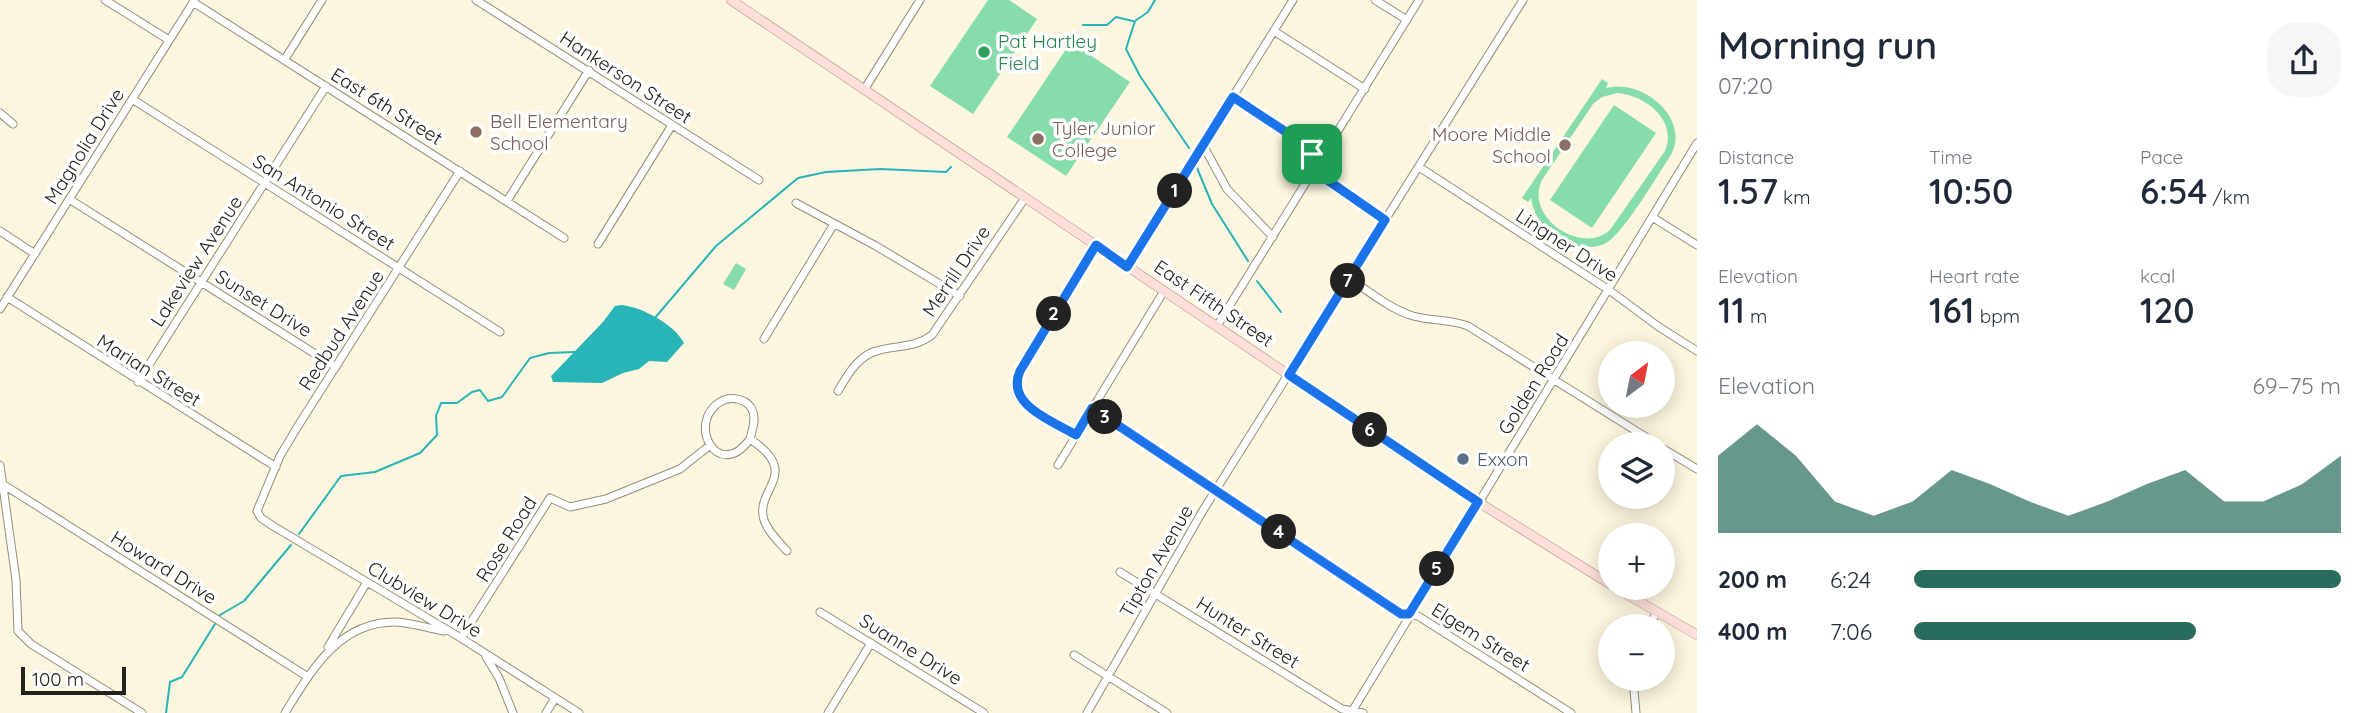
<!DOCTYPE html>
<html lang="en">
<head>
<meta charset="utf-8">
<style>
  :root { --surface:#fff; --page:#f6f6f7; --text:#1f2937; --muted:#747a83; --accent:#296c5e }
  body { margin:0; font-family:Quicksand,sans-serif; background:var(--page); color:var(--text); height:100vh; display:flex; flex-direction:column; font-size:26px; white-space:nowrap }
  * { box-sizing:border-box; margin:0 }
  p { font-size:23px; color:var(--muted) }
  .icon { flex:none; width:38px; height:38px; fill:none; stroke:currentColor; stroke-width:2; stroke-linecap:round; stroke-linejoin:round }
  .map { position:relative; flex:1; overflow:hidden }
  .drawer { display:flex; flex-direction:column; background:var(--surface); width:665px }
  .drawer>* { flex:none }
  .needle { width:46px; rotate:32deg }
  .controls { position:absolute; left:1598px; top:341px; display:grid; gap:14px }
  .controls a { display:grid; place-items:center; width:77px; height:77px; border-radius:50%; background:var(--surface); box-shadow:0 4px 18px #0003; font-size:35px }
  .scale { position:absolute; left:21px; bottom:18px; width:105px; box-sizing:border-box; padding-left:7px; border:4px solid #232119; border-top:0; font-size:19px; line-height:24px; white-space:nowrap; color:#232119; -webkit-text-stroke:5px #fff; paint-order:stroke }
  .pin { position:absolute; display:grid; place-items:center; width:60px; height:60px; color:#fff; margin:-30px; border-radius:14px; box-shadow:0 4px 10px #0006 }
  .km { position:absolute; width:35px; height:35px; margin:-18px; border-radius:50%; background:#222; color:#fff; font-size:19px; line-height:35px; text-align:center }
  .round { display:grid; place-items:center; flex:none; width:74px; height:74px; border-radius:28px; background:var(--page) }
  .summary { display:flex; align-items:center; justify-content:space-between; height:119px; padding:0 21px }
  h1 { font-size:38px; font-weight:600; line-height:52px }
  .figures { display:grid; grid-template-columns:repeat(3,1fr); gap:10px; height:119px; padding:7px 21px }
  .figures div { display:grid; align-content:center }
  .figures b { font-size:35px; font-weight:600 }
  .figures small { font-size:19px; font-weight:400 }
  .figures p { font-size:19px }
  .chart { height:196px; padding:14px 21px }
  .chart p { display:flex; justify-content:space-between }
  .chart svg { width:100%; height:126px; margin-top:7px; fill:var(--accent); opacity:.7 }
  ul { padding:0 21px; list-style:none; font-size:23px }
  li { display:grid; grid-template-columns:112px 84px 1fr; align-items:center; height:52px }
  li i { height:18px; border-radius:9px; background:var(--accent) }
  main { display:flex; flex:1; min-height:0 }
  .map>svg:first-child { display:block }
  .green { fill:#86dcaa; fill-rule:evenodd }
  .water { fill:#29b4b7 }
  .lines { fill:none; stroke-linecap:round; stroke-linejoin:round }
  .stream { stroke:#29b4b7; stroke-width:2 }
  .minor-casing { stroke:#938d79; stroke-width:9 }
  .major-casing { stroke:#af8e85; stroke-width:10 }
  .minor { stroke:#fff; stroke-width:7 }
  .major { stroke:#fdded9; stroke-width:9 }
  .route-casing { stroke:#fff; stroke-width:14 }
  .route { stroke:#1a73e8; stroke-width:9 }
  .leisure-dot { fill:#2e9e5b; stroke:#fff; stroke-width:2.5 }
  .education-dot { fill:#8d6e63; stroke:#fff; stroke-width:2.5 }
  .service-dot { fill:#5c6f8a; stroke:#fff; stroke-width:2.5 }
  .labels { text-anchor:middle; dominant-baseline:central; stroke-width:7; stroke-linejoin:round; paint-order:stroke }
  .leisure-label { font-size:19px; fill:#27864d; stroke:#fff; text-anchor:start }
  .street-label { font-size:19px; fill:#232119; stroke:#fff }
  .education-label { font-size:19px; fill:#785e54; stroke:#fff; text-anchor:start }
  .service-label { font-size:19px; fill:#4e5e75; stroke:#fff; text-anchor:start }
</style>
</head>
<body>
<main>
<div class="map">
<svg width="1697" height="713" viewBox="0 0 1697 713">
  <rect width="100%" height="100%" fill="#fcf6e0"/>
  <path class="green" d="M 988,0 L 1009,0 L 1037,19 L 973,114 L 930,86 Z
    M 1071,42 L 1130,82 L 1066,176 L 1007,137 Z
    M 1602,79 L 1608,83 L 1606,88 C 1641,78 1691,117 1671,155 C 1658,174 1622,237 1604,244 C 1591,250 1574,246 1562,240 C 1545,231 1534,217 1531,198 L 1528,202 L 1522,198 ZM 1617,93 C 1645,95 1678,120 1665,151 L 1610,230 C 1581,256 1524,217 1542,180 L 1593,104 L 1602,97 Z
    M 1614,105 L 1656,133 L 1592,228 L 1550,200 Z
    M 736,263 L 746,269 L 734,290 L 723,284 Z"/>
  <path class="water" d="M 621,305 C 642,307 674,324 684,343 L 667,362 L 649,361 L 639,369 L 623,373 L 602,383 L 553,382 L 551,376 L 554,373 L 603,322 L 615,306 Z"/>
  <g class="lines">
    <path class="stream" d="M 1155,0 L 1148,12 L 1135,21 L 1126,49 L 1140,76 L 1189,148
      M 1083,25 L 1107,25 L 1116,17 L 1133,21
      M 1197,168 L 1212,204 L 1248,261
      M 1257,281 L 1281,312
      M 654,319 L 716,246 L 798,178 L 826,172 L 880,169 L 946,172 L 951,167
      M 299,534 L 341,476 L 375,472 L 420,453 L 437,435 L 436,416 L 441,403 L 457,403 L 472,392 L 480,390 L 488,401 L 502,397 L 530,358 L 549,353 L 575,352
      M 220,615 L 244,601 L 291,545
      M 166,713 L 170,682 L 182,677 L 215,624"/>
    <g class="minor-casing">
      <path id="minor" d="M 105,0 L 169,40
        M 476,0 L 759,180
        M 1375,0 L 1407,20
        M 193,2 L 564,238
        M 1274,31 L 1365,89
        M 285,59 L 322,0
        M 864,90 L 920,0
        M 1233,97 L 1295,138 L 1312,154 L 1323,177 L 1385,220
        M 132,99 L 500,332
        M 0,113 L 13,124
        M 1203,145 L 1227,189 L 1273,237
        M 1419,167 L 1609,290 L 1659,327 L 1697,351
        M 460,171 L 298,426 L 280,456 L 257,511 L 261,518 L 273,526 L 461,638 L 579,713
        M 69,199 L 336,367
        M 507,201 L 589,70
        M 796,203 L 876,246 L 960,296
        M 1652,217 L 1697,245
        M 0,231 L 35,254
        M 598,244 L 672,125
        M 1127,267 L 1293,0
        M 1350,279 C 1370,292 1390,309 1413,316 C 1431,321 1450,319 1468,326 L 1657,444
        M 7,297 L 276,467
        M 0,309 L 194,1
        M 1217,326 L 1419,0
        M 764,339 L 834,224
        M 138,382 L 326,86
        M 838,391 C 848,374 859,354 880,350 C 899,345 915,348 932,335 L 1025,198
        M 1092,408 L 1401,614 L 1418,616 L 1571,713
        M 1076,435 C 1054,422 1014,408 1017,378 L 1095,245
        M 750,439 C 718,483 686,423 720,402 C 731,395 749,399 753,412 C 756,420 752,431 750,439 C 803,474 754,489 764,520 C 768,532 779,542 787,551
        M 1662,448 L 1697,469
        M 0,465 L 16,580 L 18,631 L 31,644 L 142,713
        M 1058,465 L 1164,291
        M 4,485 L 308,677
        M 1120,572 L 1342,709 L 1363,713
        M 820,612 L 984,713
        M 1649,626 L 1657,612
        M 461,638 L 550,498 L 570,507 L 606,499 L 680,469 L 709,446
        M 328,647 L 367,582
        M 1074,655 L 1167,713
        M 486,657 L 499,678 L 513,713
        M 1633,679 L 1636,713
        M 285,713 C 311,671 339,621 396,622 C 412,623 428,628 444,631
        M 546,713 L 555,698
        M 828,713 L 871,643
        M 1087,713 L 1202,512 L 1523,0
        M 1351,713 L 1697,143"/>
    </g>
    <g class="major-casing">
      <path id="major" d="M 731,0 L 1478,502 L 1610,584
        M 1616,588 L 1697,635"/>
    </g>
    <use href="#minor" class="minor"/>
    <use href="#major" class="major"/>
  </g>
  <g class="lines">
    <g class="route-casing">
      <path id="route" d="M 1233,97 L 1295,138 L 1312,154 L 1323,177 L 1385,220 L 1289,375 L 1478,502 L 1409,614 L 1401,614 L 1092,408 L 1076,435 C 1053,421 1005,405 1020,371 L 1096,245 L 1127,267 Z"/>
    </g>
    <use href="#route" class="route"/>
  </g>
  <circle class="leisure-dot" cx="984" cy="52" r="7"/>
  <g class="education-dot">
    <circle cx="476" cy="132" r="7"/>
    <circle cx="1038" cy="139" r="7"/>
    <circle cx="1565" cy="145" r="7"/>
  </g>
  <circle class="service-dot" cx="1463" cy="459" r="7"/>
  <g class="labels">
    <g class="leisure-label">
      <text x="998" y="41">Pat Hartley<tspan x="998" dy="22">Field</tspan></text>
    </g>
    <g class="street-label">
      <text transform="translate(626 77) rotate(33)">Hankerson Street</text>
      <text transform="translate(387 106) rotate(32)">East 6th Street</text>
      <text transform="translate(84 146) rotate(-58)">Magnolia Drive</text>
      <text transform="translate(324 202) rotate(32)">San Antonio Street</text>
      <text transform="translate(1567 245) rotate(33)">Lingner Drive</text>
      <text transform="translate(196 261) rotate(-57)">Lakeview Avenue</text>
      <text transform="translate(956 271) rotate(-56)">Merrill Drive</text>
      <text transform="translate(264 303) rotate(32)">Sunset Drive</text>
      <text transform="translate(1214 303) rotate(34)">East Fifth Street</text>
      <text transform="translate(341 330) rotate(-57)">Redbud Avenue</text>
      <text transform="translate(149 370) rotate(32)">Marian Street</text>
      <text transform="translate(1533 384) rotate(-58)">Golden Road</text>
      <text transform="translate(506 539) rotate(-58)">Rose Road</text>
      <text transform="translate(1156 561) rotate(-60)">Tipton Avenue</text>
      <text transform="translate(164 567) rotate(32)">Howard Drive</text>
      <text transform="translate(425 599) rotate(31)">Clubview Drive</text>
      <text transform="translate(1248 632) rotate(32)">Hunter Street</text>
      <text transform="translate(1481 637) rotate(32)">Elgem Street</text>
      <text transform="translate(911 649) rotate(32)">Suanne Drive</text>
    </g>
    <g class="education-label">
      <text x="490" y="121">Bell Elementary<tspan x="490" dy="22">School</tspan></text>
      <text x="1052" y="128">Tyler Junior<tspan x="1052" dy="22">College</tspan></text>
      <text x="1551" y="134" text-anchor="end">Moore Middle<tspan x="1551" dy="22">School</tspan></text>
    </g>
    <g class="service-label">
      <text x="1477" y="459">Exxon</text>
    </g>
  </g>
</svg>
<div class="controls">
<a><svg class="needle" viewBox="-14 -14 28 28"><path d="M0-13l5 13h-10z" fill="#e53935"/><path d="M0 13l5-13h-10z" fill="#747a83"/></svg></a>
<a><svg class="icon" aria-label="layers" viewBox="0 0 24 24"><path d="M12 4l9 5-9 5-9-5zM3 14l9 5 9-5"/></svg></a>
<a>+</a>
<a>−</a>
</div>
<div class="scale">100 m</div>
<div class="pin" style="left:1312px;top:154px;background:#1e9e55"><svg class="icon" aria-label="arrive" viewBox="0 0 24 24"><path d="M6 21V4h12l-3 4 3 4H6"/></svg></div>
<b class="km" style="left:1175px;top:191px">1</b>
<b class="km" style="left:1054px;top:314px">2</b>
<b class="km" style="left:1105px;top:417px">3</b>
<b class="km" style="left:1279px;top:532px">4</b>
<b class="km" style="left:1437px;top:569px">5</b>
<b class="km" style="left:1370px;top:430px">6</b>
<b class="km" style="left:1348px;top:281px">7</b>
</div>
<section class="drawer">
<div class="summary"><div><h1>Morning run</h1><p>07:20</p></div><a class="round"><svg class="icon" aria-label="share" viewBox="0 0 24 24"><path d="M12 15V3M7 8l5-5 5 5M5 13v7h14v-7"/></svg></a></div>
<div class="figures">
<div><p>Distance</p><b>1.57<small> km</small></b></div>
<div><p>Time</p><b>10:50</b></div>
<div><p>Pace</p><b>6:54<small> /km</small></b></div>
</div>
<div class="figures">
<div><p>Elevation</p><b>11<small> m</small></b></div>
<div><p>Heart rate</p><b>161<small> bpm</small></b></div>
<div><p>kcal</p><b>120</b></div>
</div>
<div class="chart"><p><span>Elevation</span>69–75 m</p>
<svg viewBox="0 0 160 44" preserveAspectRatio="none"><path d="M0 44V17L10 6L20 17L30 33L40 38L50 33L60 22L70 27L80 33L90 38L100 33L110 27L120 22L130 33L140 33L150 27L160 17V44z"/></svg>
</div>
<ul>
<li><b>200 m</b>6:24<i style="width:100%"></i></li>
<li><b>400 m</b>7:06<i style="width:66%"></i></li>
</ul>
</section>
</main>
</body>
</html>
